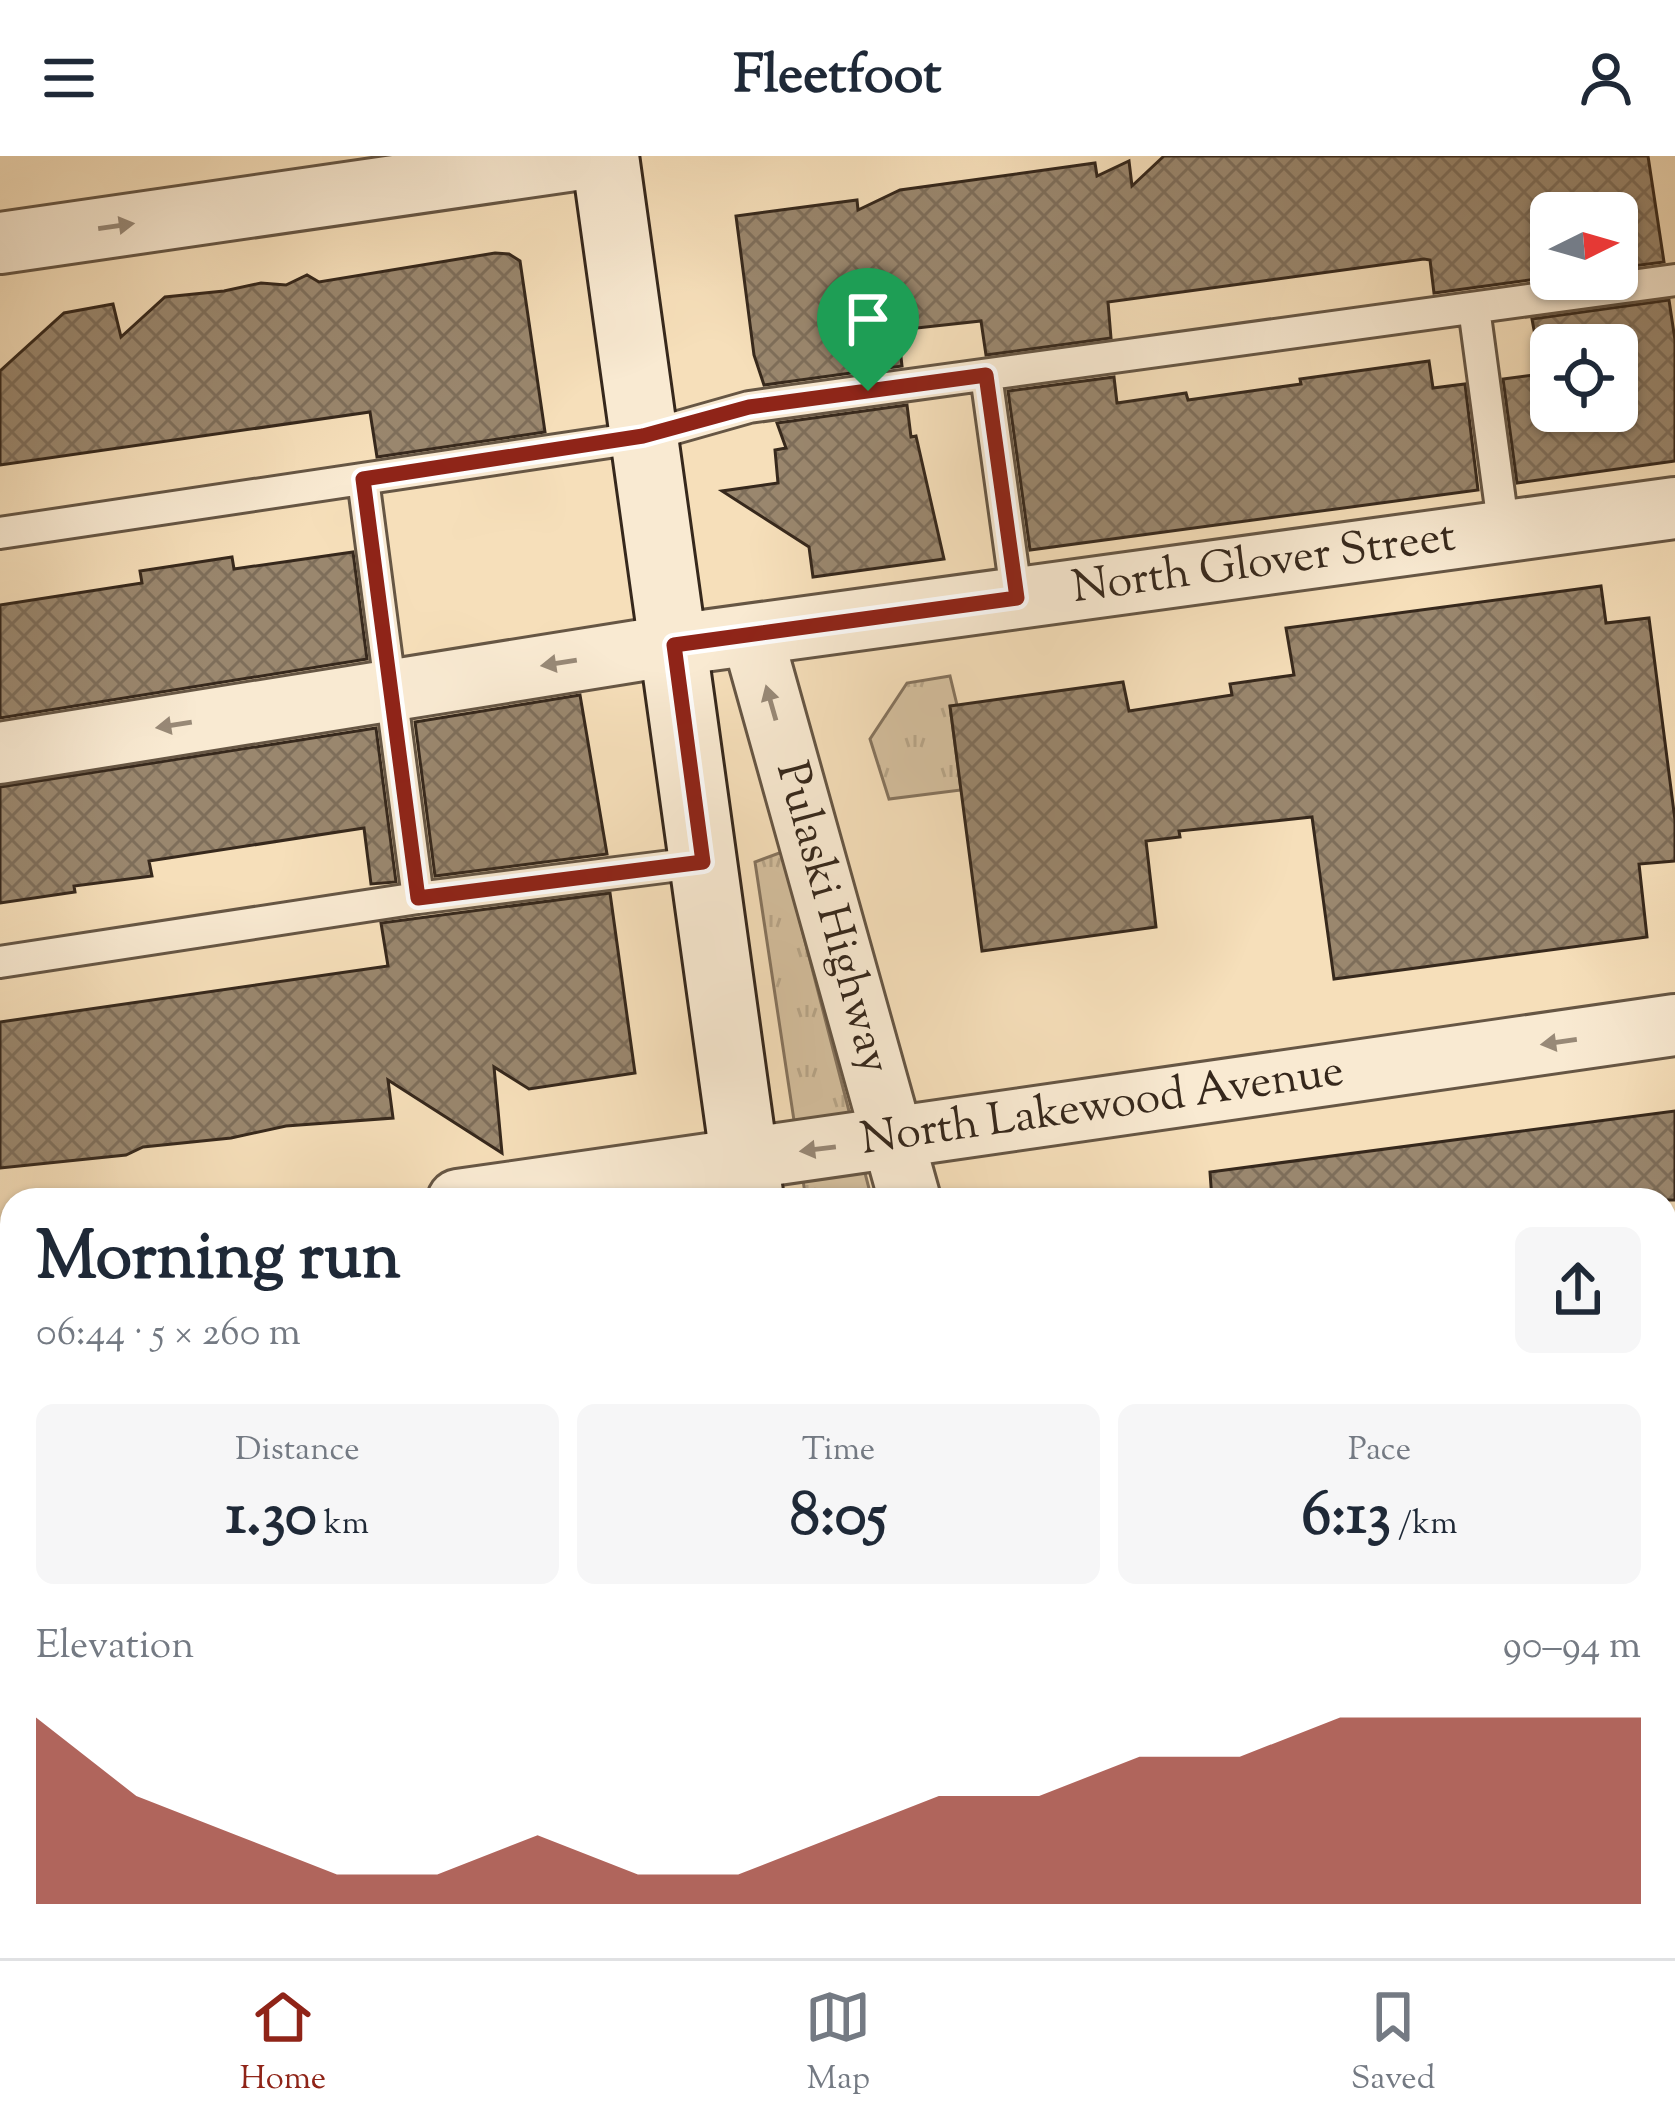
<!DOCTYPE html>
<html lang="en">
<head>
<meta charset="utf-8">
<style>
  :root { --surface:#fff; --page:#f6f6f7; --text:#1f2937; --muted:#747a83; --line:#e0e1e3; --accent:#8f2418 }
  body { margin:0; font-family:"Sorts Mill Goudy",serif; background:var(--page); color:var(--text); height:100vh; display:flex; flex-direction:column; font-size:45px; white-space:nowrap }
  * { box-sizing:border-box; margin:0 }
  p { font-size:39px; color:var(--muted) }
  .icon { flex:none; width:66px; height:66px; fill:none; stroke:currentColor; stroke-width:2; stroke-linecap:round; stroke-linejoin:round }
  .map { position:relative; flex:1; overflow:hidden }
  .side { position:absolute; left:0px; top:1032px; width:1677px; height:771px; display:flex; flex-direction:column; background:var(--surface); border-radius:36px 36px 0 0; box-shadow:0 3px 9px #0004 }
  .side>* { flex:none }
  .needle { width:78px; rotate:85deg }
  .buttons { position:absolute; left:1530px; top:36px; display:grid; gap:24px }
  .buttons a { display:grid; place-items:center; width:108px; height:108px; border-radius:18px; background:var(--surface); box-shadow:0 3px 9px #0004; font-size:60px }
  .pin { position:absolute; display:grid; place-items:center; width:102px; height:102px; color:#fff; margin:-123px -51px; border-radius:50% 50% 50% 0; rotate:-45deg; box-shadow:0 0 12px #0007 }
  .pin .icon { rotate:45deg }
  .round { display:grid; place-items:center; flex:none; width:126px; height:126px; border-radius:18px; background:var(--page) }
  .headline { display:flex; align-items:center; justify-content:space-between; height:204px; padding:0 36px }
  h1 { font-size:66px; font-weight:800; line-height:90px }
  .figures { display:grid; grid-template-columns:repeat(3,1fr); gap:18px; height:204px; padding:12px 36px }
  .figures div { display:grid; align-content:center; border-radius:18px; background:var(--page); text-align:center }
  .figures b { font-size:60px; font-weight:800 }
  .figures small { font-size:33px; font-weight:400 }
  .figures p { font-size:33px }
  .chart { height:336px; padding:24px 36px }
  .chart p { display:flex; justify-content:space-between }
  .chart svg { width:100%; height:216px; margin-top:12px; fill:var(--accent); opacity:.7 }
  header { display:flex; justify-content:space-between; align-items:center; height:156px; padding:0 36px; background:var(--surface); font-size:54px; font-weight:800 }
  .tab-bar { display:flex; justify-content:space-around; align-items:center; height:168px; border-top:3px solid var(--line); background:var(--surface); font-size:33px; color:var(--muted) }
  .tab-bar a { display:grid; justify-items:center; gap:6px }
  .tab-bar .on { color:var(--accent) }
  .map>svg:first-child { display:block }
  .park { fill:url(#park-tufts); stroke:#86745e; stroke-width:3 }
  .building { fill:url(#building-cross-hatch); stroke:#36281c; stroke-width:3; fill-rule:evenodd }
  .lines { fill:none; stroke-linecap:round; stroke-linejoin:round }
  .service-casing { stroke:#665644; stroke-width:36 }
  .minor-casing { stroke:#665644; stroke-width:66 }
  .secondary-casing { stroke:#36281c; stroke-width:72 }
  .path { stroke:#36281c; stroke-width:8; stroke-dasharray:9 6; stroke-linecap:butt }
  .service { stroke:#f9ead2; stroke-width:30 }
  .minor { stroke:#f9ead2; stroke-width:60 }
  .secondary { stroke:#f9ead2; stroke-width:66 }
  .oneway { fill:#988977 }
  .route-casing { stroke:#fff; stroke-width:24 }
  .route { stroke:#8f2418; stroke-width:15 }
  .labels { text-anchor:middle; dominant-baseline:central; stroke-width:9; stroke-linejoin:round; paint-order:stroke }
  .street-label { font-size:45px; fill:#36281c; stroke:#f9ead2 }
</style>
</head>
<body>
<header><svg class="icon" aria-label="menu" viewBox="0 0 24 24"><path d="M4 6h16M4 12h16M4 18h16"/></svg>Fleetfoot<svg class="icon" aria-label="person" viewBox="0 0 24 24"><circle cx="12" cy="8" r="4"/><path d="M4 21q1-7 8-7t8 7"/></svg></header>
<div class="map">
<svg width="1675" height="1802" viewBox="0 0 1675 1802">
  <defs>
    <pattern id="park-tufts" width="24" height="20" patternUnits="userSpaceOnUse" patternTransform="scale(3)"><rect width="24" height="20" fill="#d5c09f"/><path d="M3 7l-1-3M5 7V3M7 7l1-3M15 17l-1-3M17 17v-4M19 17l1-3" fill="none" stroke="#b7a588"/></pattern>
    <pattern id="building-cross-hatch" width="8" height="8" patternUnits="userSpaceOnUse" patternTransform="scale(3)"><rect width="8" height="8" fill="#9a876e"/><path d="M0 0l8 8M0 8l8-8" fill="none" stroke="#7e6e5a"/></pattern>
  </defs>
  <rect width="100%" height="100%" fill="#f6dfba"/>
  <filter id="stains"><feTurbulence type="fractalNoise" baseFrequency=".00167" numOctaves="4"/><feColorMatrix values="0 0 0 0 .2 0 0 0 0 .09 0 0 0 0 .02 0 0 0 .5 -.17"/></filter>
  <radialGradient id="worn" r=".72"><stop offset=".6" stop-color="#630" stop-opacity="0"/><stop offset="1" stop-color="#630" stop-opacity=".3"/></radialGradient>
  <path class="park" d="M 950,520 L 957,549 L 950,550 L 961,634 L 889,643 L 870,583 L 907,527 Z
    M 782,696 L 872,1044 L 806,1044 L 755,706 Z
    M 910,1791 L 1067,1791 L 1069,1802 L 912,1802 Z"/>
  <path class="building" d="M 1164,0 L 1648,0 L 1664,106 L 1617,112 L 1617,57 L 1551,57 L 1551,121 L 1434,137 L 1430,104 L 1424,103 L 1108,146 L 1111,182 L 986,199 L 981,165 L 898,174 L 902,210 L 764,229 L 754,199 L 736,60 L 857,44 L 858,54 L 900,34 L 1095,7 L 1097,20 L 1129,5 L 1132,30 Z
    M 495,97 L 509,98 L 520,105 L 545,276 L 377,301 L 370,256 L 0,309 L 0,215 L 64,157 L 113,148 L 121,181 L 165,141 L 224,135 L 261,127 L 286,129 L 307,119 L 319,126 Z
    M 1669,144 L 1675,184 L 1675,305 L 1517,327 L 1503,223 L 1542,218 L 1532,163 ZM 1551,189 L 1617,189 L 1617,255 L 1551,255 Z
    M 1429,205 L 1433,232 L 1465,228 L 1478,334 L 1030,394 L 1008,235 L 1114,221 L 1117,247 L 1186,237 L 1188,244 L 1301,228 L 1300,223 Z
    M 907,249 L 911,281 L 916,280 L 944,403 L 813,421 L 809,391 L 722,335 L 778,327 L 775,294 L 786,292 L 777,267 Z
    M 353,396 L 367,503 L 0,562 L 0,449 L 142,427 L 140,415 L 232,401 L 234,413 Z
    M 1601,430 L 1606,467 L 1649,462 L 1675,664 L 1675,705 L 1639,708 L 1647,781 L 1334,823 L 1312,661 L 1179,675 L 1180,681 L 1146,685 L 1156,771 L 982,795 L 950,550 L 1123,526 L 1129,555 L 1232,539 L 1230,528 L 1294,519 L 1286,472 Z
    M 580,539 L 607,698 L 435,720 L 415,566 Z
    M 376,572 L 396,726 L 371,728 L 364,672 L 149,705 L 152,720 L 74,730 L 75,736 L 0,747 L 0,631 Z
    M 610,737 L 635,917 L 529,933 L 494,911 L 502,997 L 388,924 L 393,962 L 286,970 L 231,982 L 143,991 L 126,999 L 0,1012 L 0,866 L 388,810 L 381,767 Z
    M 1675,955 L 1675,1044 L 1212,1044 L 1210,1016 Z"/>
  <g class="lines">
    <g class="service-casing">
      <path id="service" d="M 1474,152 L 1504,375
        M 986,219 L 1017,443
        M 363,323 L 418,742
        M 0,377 L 643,281 L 749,251 L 1675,124
        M 0,806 L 418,742 L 703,706
        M 1665,1145 L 1675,1144
        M 0,1402 L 12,1400
        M 1665,1496 L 1675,1567
        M 1665,1621 L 1675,1620
        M 365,1802 L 443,1791"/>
    </g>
    <g class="minor-casing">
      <g id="minor">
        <path d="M 0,87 L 602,0"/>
        <path id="s1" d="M 752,479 L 910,1044"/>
        <path id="s2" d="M 0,597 L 674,489 L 1675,352"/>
        <path id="s3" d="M 458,1044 L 1675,869"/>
        <path d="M 0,1110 L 12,1108"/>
        <path d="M 1665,1386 L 1675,1384"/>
        <path d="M 0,1634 L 12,1632"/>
        <path d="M 1119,1791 L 1122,1802"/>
      </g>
    </g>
    <g class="secondary-casing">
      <path id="secondary" d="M 605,0 L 750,1044
        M 853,1791 L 855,1802"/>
    </g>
    <path class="path" d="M 994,1791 L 997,1802"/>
    <use href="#service" class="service"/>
    <use href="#minor" class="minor"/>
    <use href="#secondary" class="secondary"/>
  </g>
  <defs><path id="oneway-solid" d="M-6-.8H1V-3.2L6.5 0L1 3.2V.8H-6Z" transform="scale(3)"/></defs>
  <g class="oneway">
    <use href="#oneway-solid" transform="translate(116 70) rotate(-8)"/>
    <use href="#oneway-solid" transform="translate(559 507) rotate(171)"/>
    <use href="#oneway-solid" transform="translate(771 547) rotate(-106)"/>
    <use href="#oneway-solid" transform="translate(174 569) rotate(171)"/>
    <use href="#oneway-solid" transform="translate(1559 886) rotate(172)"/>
    <use href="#oneway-solid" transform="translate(818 993) rotate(173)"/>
  </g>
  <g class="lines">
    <g class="route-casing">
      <path id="route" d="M 986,219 L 1017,442 L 674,489 L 703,706 L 418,742 L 363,323 L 643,280 L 749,251 Z"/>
    </g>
    <use href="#route" class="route"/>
  </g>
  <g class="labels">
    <g class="street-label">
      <text stroke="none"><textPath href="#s2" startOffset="1278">North Glover Street</textPath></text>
      <text stroke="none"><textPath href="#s1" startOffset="294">Pulaski Highway</textPath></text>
      <text stroke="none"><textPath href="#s3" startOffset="651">North Lakewood Avenue</textPath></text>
    </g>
  </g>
  <rect width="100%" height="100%" filter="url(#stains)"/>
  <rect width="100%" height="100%" fill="url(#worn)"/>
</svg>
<div class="buttons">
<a><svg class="needle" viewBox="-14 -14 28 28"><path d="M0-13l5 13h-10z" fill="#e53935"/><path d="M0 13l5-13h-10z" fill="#747a83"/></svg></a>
<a><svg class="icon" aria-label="locate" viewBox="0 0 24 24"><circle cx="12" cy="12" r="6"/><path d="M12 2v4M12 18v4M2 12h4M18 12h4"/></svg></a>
</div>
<div class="pin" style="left:868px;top:235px;background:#1e9e55"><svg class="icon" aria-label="arrive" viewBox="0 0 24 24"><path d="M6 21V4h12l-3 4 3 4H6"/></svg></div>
<section class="side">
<div class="headline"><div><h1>Morning run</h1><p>06:44 · 5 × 260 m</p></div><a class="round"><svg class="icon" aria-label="share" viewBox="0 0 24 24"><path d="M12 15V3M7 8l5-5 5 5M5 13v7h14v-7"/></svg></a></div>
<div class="figures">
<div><p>Distance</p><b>1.30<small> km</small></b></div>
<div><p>Time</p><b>8:05</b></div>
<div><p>Pace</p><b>6:13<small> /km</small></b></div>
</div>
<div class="chart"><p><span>Elevation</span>90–94 m</p>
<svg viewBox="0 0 160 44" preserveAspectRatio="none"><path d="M0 44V6L10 22L20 30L30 38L40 38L50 30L60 38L70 38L80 30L90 22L100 22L110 14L120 14L130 6L140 6L150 6L160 6V44z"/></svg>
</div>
</section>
</div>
<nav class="tab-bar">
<a class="on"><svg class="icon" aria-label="home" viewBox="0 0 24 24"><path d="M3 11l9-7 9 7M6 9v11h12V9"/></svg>Home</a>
<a><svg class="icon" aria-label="map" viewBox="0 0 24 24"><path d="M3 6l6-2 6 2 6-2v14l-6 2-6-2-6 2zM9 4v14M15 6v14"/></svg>Map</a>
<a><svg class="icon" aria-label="saved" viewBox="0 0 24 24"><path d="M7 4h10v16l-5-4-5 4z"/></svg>Saved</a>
</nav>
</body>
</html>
